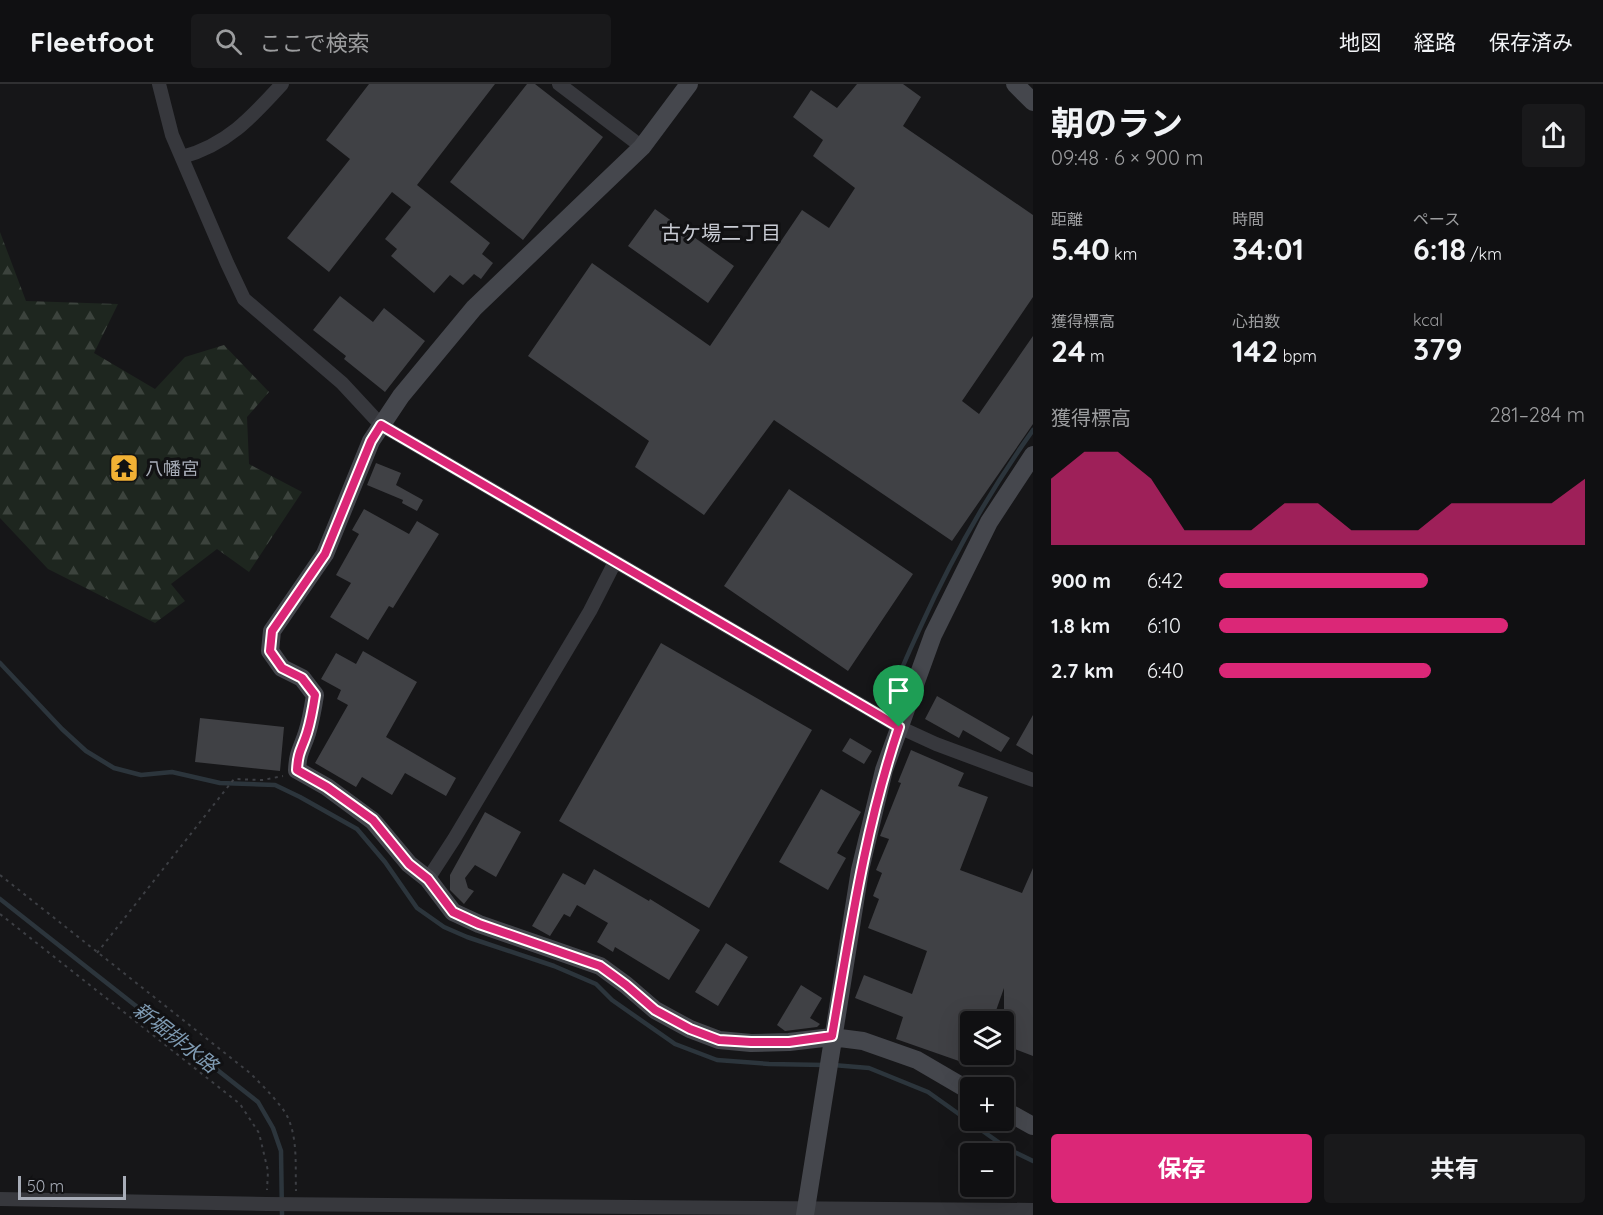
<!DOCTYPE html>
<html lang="ja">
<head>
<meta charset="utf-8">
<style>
  :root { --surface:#101012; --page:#19191b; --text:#f1f3f6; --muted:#9c9d9f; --line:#303032; --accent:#db2777 }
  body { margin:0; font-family:Quicksand,"Noto Sans JP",sans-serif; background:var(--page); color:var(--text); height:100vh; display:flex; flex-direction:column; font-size:22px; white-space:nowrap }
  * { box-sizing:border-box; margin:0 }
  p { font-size:20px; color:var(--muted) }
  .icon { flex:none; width:33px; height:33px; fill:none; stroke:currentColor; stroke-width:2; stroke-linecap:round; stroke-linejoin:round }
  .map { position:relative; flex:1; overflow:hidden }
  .details { display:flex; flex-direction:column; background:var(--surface); width:570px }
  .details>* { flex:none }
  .tools { position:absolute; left:960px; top:927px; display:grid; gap:12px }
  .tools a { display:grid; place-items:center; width:54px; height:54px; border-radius:6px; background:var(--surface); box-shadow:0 6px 24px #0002,0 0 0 2px var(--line); font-size:30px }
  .scale { position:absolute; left:18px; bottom:15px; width:108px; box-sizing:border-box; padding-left:6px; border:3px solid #a8adb8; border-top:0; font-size:16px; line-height:21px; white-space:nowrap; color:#a8adb8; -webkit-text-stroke:4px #111113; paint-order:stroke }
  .pin { position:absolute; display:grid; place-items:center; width:51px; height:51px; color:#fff; margin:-62px -26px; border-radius:50% 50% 50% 0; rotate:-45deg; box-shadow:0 0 6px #0007 }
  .pin .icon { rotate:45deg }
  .round { display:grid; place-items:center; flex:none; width:63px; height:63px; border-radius:6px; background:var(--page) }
  .headline { display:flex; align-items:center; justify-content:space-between; height:102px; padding:0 18px }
  h1 { font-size:33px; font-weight:700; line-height:45px }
  .metrics { display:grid; grid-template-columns:repeat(3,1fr); gap:9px; height:102px; padding:6px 18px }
  .metrics div { display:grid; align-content:center }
  .metrics b { font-size:30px; font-weight:700 }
  .metrics small { font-size:16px; font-weight:400 }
  .metrics p { font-size:16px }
  .chart { height:168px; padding:12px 18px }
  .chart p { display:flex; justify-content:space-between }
  .chart svg { width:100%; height:108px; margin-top:6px; fill:var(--accent); opacity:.7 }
  .button { display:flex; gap:12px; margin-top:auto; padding:12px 18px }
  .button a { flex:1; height:69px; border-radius:6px; background:var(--accent); color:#fff; font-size:24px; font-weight:700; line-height:69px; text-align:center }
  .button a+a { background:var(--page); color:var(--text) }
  ul { padding:0 18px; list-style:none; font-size:20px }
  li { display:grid; grid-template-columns:96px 72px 1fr; align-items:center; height:45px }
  li i { height:15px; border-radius:8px; background:var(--accent) }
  header { display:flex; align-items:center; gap:36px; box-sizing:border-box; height:84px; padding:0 30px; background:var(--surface); border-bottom:2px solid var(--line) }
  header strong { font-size:28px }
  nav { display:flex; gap:33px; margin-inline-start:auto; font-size:21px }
  .search { width:420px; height:54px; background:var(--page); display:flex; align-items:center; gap:15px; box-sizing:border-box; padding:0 21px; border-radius:6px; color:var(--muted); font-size:22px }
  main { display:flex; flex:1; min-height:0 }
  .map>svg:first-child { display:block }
  .forest { fill:url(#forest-firs) }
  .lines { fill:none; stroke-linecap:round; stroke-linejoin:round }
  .stream { stroke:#2c353c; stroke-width:4.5 }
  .building { fill:#404145 }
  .path { stroke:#3d3f44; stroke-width:2; stroke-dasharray:3 4.5; stroke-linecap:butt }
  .street { stroke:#37383d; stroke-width:14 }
  .secondary { stroke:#45474d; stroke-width:18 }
  .route-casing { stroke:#fff; stroke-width:12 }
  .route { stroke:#db2777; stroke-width:8 }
  .labels { text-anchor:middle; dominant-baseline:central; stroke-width:6; stroke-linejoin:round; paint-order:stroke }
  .poi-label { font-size:18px; fill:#a8adb8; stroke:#111113; text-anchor:start }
  .neighbourhood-label { font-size:20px; fill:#c9ccd4; stroke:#111113 }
  .water-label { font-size:20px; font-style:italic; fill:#7f9bb3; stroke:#111113 }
</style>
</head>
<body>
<header>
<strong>Fleetfoot</strong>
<div class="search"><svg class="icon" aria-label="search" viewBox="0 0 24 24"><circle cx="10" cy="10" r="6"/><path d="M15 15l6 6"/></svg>ここで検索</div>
<nav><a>地図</a><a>経路</a><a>保存済み</a></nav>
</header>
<main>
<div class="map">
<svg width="1033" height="1131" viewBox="0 0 1033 1131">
  <defs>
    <pattern id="forest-firs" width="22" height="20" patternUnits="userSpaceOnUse" patternTransform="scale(1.5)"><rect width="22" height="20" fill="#1e261f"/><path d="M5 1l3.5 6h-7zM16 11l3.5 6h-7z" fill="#3c433d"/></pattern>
  </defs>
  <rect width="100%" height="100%" fill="#161618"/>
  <path class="forest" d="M 0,148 L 26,217 L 118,220 L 94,269 L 155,305 L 185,273 L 224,261 L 269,308 L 247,333 L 249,380 L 302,408 L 249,488 L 217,465 L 171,500 L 185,517 L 155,539 L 48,485 L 0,434 Z"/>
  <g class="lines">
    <path class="stream" d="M 0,579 L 62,645 L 86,667 L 114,684 L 141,691 L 172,688 L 220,699 L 275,701 L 300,713 L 357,745 L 385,778 L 417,824 L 444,843 L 467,853 L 554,882 L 596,900 L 612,916 L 675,960 L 717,976 L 769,980 L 825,981
      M 892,612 C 899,588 910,566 920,544 C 951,475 989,408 1033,346
      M 0,815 L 258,1018 L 273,1044 L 281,1067 L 282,1131
      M 833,981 L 869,984 L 928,1008 L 1008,1065 L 1033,1077"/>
  </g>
  <path class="building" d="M 369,0 L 495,0 L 417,101 L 490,159 L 482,170 L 493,179 L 481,195 L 474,190 L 463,201 L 450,191 L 434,209 L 391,172 L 397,165 L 385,155 L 411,123 L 392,108 L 329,188 L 287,154 L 350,75 L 326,56 Z
    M 527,0 L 535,0 L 603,53 L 523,156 L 450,98 Z
    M 857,0 L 903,0 L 921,13 L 903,42 L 1033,131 L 1033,213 L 962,317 L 979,330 L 1033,252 L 1033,340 L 952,457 L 774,336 L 704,431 L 635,383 L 649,357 L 528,272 L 592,179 L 710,262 L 802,126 L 829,144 L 855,104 L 813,72 L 823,56 L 793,33 L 811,6 L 837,24 Z
    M 655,125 L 734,182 L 708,219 L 628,162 Z
    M 340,212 L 373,238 L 384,224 L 425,257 L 385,308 L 344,275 L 346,272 L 313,246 Z
    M 121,368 L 137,382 L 128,395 L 124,391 L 118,399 L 109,392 L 114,385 L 110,382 Z
    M 376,379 L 401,389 L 396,401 L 423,416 L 417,427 L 402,419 L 403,416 L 367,401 Z
    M 789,405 L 913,490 L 848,587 L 724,502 Z
    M 364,425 L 409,450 L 417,437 L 439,450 L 393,524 L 389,522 L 368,556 L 330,533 L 351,499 L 336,491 L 359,450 L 352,446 Z
    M 661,559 L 812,646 L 709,824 L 559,737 Z
    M 363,567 L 417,598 L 386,653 L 456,694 L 446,712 L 405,689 L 392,711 L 362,693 L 356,703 L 315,679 L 348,621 L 337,615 L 341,606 L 321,595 L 336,569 L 356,580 Z
    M 937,612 L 1010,654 L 1001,668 L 963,646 L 959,654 L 925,635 Z
    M 1033,631 L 1033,671 L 1016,661 Z
    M 200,634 L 284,643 L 280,687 L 195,678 Z
    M 850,654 L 872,667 L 864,680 L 842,667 Z
    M 911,666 L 964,689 L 958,702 L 988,713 L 960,786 L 1022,809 L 1033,784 L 1033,972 L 1004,961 L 1011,938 L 1004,938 L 1004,904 L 992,938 L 970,938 L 970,970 L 980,970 L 976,983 L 896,955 L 903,933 L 855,914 L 864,891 L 912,910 L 927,867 L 868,844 L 879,815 L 873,812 L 882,789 L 876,786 L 889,755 L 880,752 L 901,699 L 898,698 Z
    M 821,705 L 861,728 L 837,769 L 846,774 L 828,806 L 779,778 Z
    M 485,728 L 521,748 L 496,793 L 475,781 L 465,794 L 468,804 L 474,807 L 464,820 L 450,806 L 450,791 Z
    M 594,785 L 649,817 L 650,815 L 700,846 L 669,896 L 615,863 L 613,868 L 597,858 L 608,839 L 577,821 L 570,833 L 564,830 L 550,852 L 532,842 L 563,789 L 585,801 Z
    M 726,859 L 748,873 L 718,922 L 695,908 Z
    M 801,901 L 822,914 L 810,934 L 820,940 L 817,943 L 785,947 L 777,941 Z"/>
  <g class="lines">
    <path class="path" d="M 0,791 L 250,989 C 261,1000 273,1012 282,1024 C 299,1046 295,1081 296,1107
      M 0,830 L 240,1020 L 259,1049 L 268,1087 L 267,1106
      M 97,869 L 234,695 L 263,696 L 283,692"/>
    <path class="street" d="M 159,0 L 172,51 L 227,179 L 244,215 L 342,299 L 381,341 L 899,643 L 936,660 L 1033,696
      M 559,0 L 642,63
      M 182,73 C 227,61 252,33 282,0
      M 428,795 L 454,755 L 590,527 L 615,478
      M 0,1115 L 267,1120 L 1033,1126"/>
    <path class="secondary" d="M 689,0 L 642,63 L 474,224 L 401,312 L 371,357 L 325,470 L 272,547 L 270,567 L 282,584 L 302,594 L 315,611 C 313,624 311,636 307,649 C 302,665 298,667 297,686 L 327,703 L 373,737 L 409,780 L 428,795 L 453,828 L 479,840 L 600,882 L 626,901 L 655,926 L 690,945 L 719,956 L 751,959 L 789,958 L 832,953 L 863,957 L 917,976 L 970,1007
      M 1015,0 L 1033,18
      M 1004,1026 L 1033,1042
      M 805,1131 L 860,786 L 884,686 L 933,551 L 989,438 L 1033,371"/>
  </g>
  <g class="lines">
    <g class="route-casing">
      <path id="route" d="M 381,341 L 899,643 C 865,743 850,848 832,952 L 789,958 L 751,958 L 719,956 L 690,945 L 655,926 L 626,901 L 600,882 L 479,840 L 453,828 L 428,795 L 409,780 L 373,736 L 327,703 L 297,686 C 298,667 302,665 307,649 C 311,636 313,624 315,611 L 302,594 L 282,584 L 270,567 L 272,547 L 325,470 L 371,357 Z"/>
    </g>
    <use href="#route" class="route"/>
  </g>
  <defs>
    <g id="temple-square" transform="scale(1.5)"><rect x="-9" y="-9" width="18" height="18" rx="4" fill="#f2b134" stroke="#111113"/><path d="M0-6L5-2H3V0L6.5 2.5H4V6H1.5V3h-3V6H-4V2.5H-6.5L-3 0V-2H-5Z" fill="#111"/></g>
  </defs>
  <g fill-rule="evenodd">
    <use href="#temple-square" x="124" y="384"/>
  </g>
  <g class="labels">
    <g class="poi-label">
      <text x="145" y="384">八幡宮</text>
    </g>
    <g class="neighbourhood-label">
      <text x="721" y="148">古ケ場二丁目</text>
    </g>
    <g class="water-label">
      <text transform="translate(176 953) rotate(38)">新堀排水路</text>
    </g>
  </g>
</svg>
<div class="tools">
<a><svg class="icon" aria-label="layers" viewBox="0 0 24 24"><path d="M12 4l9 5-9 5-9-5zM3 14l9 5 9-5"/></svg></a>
<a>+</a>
<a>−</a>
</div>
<div class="scale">50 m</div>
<div class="pin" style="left:899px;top:643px;background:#1e9e55"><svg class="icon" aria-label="arrive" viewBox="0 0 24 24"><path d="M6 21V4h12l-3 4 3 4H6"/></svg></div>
</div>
<section class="details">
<div class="headline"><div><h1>朝のラン</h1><p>09:48 · 6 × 900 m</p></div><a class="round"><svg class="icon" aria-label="share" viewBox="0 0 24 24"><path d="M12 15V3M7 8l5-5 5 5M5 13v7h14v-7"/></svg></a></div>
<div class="metrics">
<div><p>距離</p><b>5.40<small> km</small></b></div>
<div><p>時間</p><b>34:01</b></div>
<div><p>ペース</p><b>6:18<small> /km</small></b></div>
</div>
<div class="metrics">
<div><p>獲得標高</p><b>24<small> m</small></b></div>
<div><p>心拍数</p><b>142<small> bpm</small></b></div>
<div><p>kcal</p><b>379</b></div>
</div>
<div class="chart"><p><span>獲得標高</span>281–284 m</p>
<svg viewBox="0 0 160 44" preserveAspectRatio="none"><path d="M0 44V17L10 6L20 6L30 17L40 38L50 38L60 38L70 27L80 27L90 38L100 38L110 38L120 27L130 27L140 27L150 27L160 17V44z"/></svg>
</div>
<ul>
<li><b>900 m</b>6:42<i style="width:57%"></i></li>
<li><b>1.8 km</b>6:10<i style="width:79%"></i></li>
<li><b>2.7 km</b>6:40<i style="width:58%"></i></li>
</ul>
<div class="button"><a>保存</a><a>共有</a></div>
</section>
</main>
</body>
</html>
